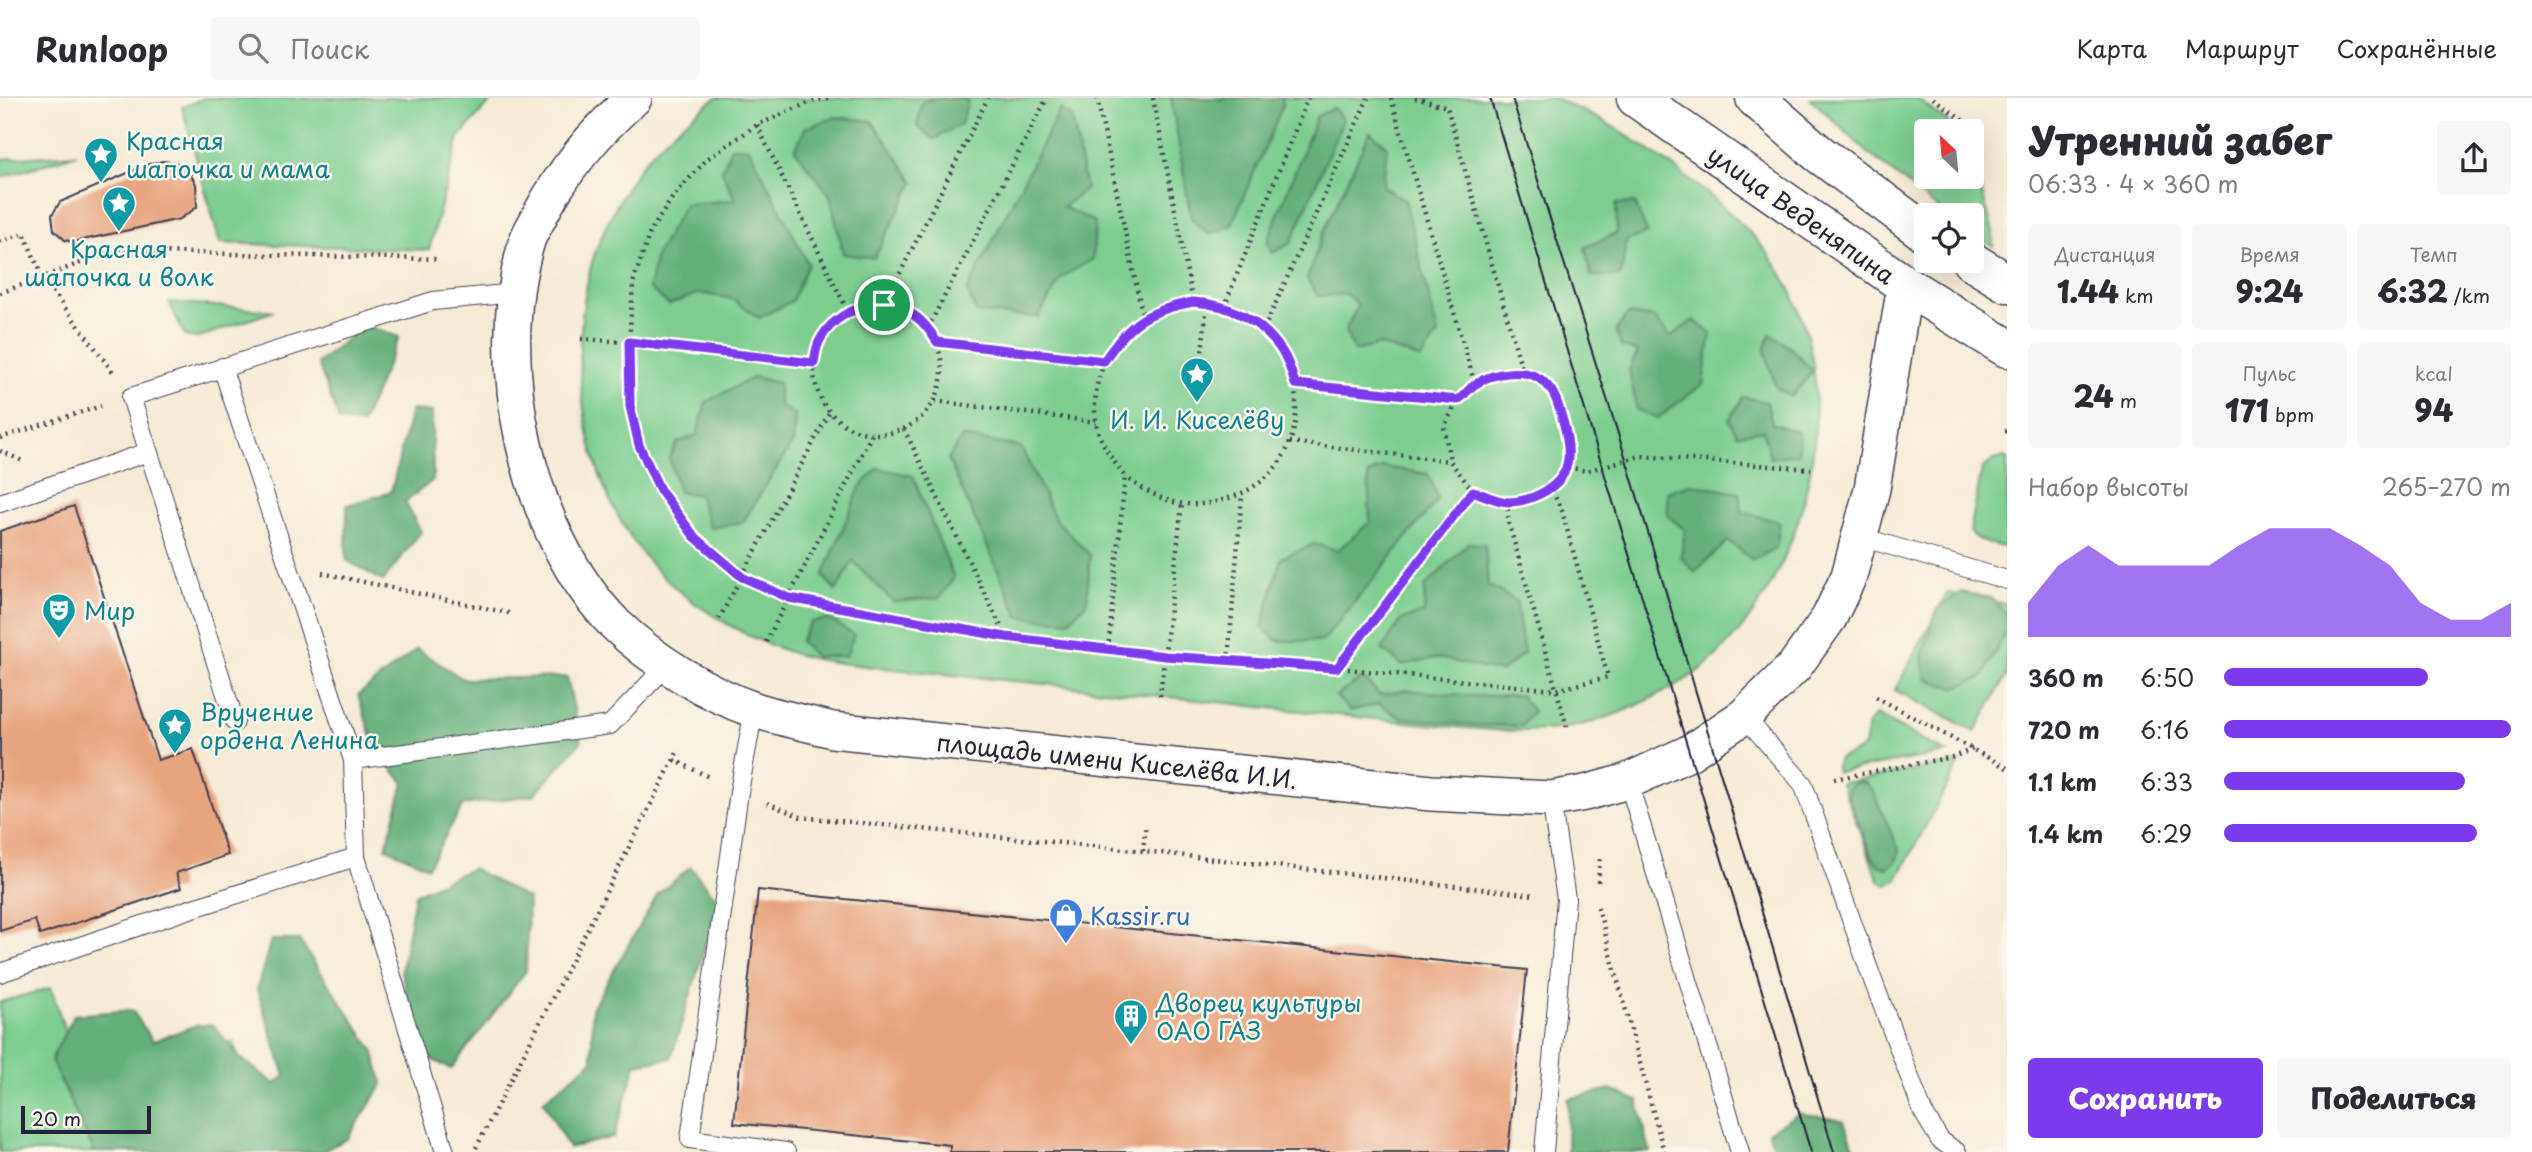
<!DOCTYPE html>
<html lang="ru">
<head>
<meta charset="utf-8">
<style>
  :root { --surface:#fff; --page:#f7f7f7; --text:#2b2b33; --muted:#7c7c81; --line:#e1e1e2; --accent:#7c3aed }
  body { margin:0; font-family:"Playpen Sans",sans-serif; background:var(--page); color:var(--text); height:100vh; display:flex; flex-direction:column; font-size:26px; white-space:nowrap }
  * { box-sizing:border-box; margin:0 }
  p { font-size:23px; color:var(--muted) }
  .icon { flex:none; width:38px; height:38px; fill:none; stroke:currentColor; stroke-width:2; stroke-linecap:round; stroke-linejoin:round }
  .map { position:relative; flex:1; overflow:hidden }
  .sheet { display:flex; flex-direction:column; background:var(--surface); width:525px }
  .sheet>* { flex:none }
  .needle { width:46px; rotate:334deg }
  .tools { position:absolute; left:1914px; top:21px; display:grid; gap:14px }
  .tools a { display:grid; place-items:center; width:70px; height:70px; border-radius:7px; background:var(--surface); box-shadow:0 7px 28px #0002; font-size:35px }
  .scale { position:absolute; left:21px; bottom:18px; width:130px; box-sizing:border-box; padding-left:7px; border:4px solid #22223b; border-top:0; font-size:19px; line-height:24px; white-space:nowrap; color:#22223b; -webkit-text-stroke:5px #fbf7ec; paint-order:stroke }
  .pin { position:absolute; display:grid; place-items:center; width:60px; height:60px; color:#fff; margin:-30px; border:4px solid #fff; border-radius:50%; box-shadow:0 2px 7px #0007 }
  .round { display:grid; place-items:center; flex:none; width:74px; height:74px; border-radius:7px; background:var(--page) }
  .overview { display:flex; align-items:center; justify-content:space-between; height:119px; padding:0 21px }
  h1 { font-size:38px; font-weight:800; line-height:52px }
  .metrics { display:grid; grid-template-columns:repeat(3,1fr); gap:10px; height:119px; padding:7px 21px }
  .metrics div { display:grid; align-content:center; border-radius:7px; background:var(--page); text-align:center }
  .metrics b { font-size:30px; font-weight:800 }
  .metrics small { font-size:19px; font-weight:400 }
  .metrics p { font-size:19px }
  .chart { height:196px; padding:14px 21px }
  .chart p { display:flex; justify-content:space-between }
  .chart svg { width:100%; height:126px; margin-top:7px; fill:var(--accent); opacity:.7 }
  .primary-button { display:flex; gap:14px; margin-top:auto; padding:14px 21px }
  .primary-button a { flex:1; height:80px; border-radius:7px; background:var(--accent); color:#fff; font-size:28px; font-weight:800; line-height:80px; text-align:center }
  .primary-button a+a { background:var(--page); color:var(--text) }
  ul { padding:0 21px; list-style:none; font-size:23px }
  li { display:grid; grid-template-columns:112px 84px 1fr; align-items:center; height:52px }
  li i { height:18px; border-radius:9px; background:var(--accent) }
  header { display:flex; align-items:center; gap:42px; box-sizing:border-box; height:98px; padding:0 35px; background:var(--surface); border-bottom:2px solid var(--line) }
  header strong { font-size:33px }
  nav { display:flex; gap:38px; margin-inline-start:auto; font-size:24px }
  .search { width:490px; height:63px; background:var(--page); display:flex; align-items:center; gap:18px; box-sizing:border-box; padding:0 24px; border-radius:7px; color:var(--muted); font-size:26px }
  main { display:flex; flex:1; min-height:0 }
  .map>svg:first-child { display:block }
  .green { fill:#7ccd8e; stroke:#4f7864; stroke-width:2 }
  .forest { fill:#65b079; stroke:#44695a; stroke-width:2 }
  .building { fill:#e7a47f }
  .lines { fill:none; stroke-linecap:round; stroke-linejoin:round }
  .service-casing { stroke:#424052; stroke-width:20 }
  .minor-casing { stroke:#424052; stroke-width:38 }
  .primary-casing { stroke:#424052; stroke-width:41 }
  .path { stroke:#424052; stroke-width:4.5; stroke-dasharray:2 5; stroke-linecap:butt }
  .service { stroke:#fff; stroke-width:18 }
  .minor { stroke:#fff; stroke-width:35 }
  .primary { stroke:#fff; stroke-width:38 }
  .tram { stroke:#22223b; stroke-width:2 }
  .route-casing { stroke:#fff; stroke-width:14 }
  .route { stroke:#7c3aed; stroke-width:9 }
  .labels { text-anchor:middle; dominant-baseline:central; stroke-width:5; stroke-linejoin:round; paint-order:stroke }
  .culture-label { font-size:24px; fill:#0d838f; stroke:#fbf7ec; text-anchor:start }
  .street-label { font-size:24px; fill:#22223b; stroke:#fbf7ec }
  .shop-label { font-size:24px; fill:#366cbe; stroke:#fbf7ec; text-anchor:start }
</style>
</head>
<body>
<header>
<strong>Runloop</strong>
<div class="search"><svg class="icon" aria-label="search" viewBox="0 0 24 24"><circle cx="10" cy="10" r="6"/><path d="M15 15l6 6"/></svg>Поиск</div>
<nav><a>Карта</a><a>Маршрут</a><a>Сохранённые</a></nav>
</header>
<main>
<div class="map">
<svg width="2007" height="1054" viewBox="0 0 2007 1054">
  <rect width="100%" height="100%" fill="#fbf7ec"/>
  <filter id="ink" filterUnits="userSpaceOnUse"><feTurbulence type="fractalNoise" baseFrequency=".0143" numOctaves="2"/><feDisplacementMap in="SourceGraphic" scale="14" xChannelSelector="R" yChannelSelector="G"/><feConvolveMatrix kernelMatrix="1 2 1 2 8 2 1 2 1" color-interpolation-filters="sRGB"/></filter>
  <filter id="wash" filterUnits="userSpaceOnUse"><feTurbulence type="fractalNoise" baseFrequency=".00686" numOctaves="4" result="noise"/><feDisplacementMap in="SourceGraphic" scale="28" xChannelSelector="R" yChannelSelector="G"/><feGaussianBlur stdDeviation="1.57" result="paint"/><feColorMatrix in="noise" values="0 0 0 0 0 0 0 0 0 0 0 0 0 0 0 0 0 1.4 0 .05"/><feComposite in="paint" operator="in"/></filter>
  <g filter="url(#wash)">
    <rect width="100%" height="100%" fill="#f5ebd5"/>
    <path class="green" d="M 204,0 L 494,0 L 459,39 L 429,152 L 220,145 L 182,9 Z
      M 716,0 L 1554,0 C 1575,10 1598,19 1618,32 C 1668,63 1733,110 1769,157 C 1800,198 1816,254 1816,305 C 1816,401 1781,502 1707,566 C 1690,581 1667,593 1646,603 C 1619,616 1587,628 1557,631 C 1510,636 1461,629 1415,625 C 1355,619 1295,613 1235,606 C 1115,593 994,581 874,569 C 853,566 831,565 811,560 C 753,547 678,503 642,455 C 582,378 568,265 590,172 C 599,136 618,102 638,72 C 658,43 689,21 716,0 Z
      M 1810,0 L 1916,0 L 1959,33 L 1927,33 L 1927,79 L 1972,79 L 1972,61 L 1993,133 L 1993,148 L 1972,135 L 1972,117 L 1946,117 L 1867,54 Z
      M 77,56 L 0,80 L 0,61 Z
      M 169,204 L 274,213 L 197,240 L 185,238 Z
      M 2004,359 L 2007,360 L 2007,450 C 1994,446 1977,446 1970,433 L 1982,371 L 1994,362 Z
      M 1947,495 L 2007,506 L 2007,577 L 1975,634 L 1895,592 Z
      M 1876,617 L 1947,655 L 1837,674 C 1832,653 1854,660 1863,649 C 1869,642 1865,634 1868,626 C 1870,622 1873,620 1876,617 Z
      M 1960,664 L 1896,783 L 1886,787 L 1879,783 L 1841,685 Z
      M 51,890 L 83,988 L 233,943 L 270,1054 L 0,1054 L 0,904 Z"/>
    <path class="forest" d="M 936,0 L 961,0 L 968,4 L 961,26 L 934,41 L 917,28 L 922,4 Z
      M 1171,0 L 1220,0 L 1221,2 L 1224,0 L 1281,0 L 1283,7 L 1231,128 L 1208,136 L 1191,120 Z
      M 1334,10 L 1343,22 L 1291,145 L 1272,155 L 1267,144 L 1317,18 Z
      M 1060,11 L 1072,19 L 1086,91 L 1063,109 L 1095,124 L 1093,161 L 1062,179 L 1038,219 L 977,215 L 967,193 Z
      M 835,19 L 872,23 L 914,84 L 874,160 L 843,156 L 830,97 L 795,52 L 805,30 Z
      M 1370,34 L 1387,48 L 1383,89 L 1405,102 L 1438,236 L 1421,261 L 1380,247 L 1354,253 L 1345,233 L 1358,207 L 1346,196 L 1318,198 L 1307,181 L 1323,135 Z
      M 731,49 L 749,50 L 808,166 L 792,203 L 759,220 L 732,201 L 699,195 L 669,207 L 649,190 L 656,157 L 685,106 L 735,102 L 722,73 Z
      M 1635,105 L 1647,135 L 1626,143 L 1621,178 L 1591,178 L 1585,149 L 1617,135 L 1616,106 Z
      M 1628,216 L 1655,220 L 1670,239 L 1694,222 L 1711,236 L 1703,286 L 1658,320 L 1637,312 L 1629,272 L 1638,254 L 1621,248 L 1616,232 Z
      M 364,227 L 399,239 L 362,326 L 339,323 L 318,265 Z
      M 1770,236 L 1791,250 L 1813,273 L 1791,299 L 1776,289 L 1765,253 Z
      M 754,279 L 779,285 L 779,307 L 795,317 L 793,344 L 743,424 L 710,430 L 699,397 L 679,394 L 669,360 L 677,345 L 697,337 L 706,304 Z
      M 1743,299 L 1767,304 L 1772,325 L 1799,335 L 1799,356 L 1770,360 L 1763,332 L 1738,337 L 1729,322 Z
      M 411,312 L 432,314 L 433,382 L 405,404 L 421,434 L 383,483 L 346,462 L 347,407 L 391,394 Z
      M 962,339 L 1021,349 L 1056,422 L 1090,457 L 1087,504 L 1069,523 L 1019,519 L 948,361 Z
      M 1384,369 L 1428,376 L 1438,401 L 1323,543 L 1278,543 L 1262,530 L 1281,460 L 1314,446 L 1338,452 L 1370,424 L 1368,376 Z
      M 878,370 L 913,378 L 954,480 L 939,500 L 893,504 L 853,463 L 836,493 L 823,478 L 860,389 Z
      M 1691,386 L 1739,395 L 1742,414 L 1780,424 L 1776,450 L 1753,462 L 1728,443 L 1695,474 L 1681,459 L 1685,432 L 1668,418 L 1667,394 Z
      M 1468,445 L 1485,447 L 1488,487 L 1516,503 L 1524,555 L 1501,574 L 1437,560 L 1402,567 L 1382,551 L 1401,522 L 1424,515 L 1425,489 Z
      M 1961,494 L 1991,500 L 2007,517 L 2007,532 L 1982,580 L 1954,590 L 1926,581 L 1922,558 L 1937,511 Z
      M 829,521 L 854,537 L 846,558 L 816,559 L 800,543 L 811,524 Z
      M 417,551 L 463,581 L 567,579 L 581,644 L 534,697 L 463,707 L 428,769 L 386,750 L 404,685 L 376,652 L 358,597 Z
      M 1363,580 L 1380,597 L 1405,592 L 1475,598 L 1520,597 L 1533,613 L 1522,628 L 1475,627 L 1401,620 L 1379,606 L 1350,613 L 1336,598 Z
      M 1856,684 L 1866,685 L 1873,694 L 1899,752 L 1896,764 L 1887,770 L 1878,767 L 1872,759 L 1848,698 L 1848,690 Z
      M 691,769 L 719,804 L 671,960 L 636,966 L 614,1039 L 569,1050 L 543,1003 L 592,963 L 592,910 L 658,796 Z
      M 472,770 L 528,801 L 526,873 L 451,971 L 421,956 L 401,873 L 415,796 Z
      M 271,842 L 299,842 L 373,952 L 383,986 L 347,1041 L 321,1054 L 94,1054 L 51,962 L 74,917 L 132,912 L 153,943 L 197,927 L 213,927 L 238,958 L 275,986 L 285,978 L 257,891 Z
      M 1610,991 L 1638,1003 L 1650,1054 L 1567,1054 L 1568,1001 Z
      M 1799,1015 L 1844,1023 L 1856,1054 L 1776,1054 L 1768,1034 Z"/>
    <g id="blocks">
      <path class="building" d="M 163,63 L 177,65 L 189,74 L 196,86 L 197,109 L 180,121 L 73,144 L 65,142 L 54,132 L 52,117 L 60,104 L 149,66 Z
        M 74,408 L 158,662 L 193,651 L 228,757 L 176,775 L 181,790 L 40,837 L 35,822 L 0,833 L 0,433 Z
        M 758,792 L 1527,872 L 1508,1054 L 950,1054 L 950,1047 L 734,1025 Z"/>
    </g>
  </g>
  <g filter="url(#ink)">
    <use href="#blocks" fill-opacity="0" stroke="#424052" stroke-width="2"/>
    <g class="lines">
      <g class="service-casing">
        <path id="service" d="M 222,269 L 353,662 L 356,759 L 445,1054
          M 0,405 L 148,354
          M 1861,439 L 2007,482
          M 754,611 L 739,694 L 690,1041 L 786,1054
          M 1744,618 L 1803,686 L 1872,880 L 1923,1014 L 1940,1042 L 1957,1054
          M 235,624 L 131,299 L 433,203 L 515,195
          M 353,662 L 610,627 L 667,567
          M 1628,683 L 1740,1054
          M 0,875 L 190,811 L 356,759
          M 1544,1054 L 1566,801 L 1551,701"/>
      </g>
      <g class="minor-casing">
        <path id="minor" d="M 634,0 C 596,33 565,70 541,115 C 537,124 530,134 527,143 C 490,264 526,435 615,526 C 651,561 707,596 755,612 C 780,620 806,625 832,632 L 1431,695 L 1551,701 L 1585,695 L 1628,683 L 1689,655 L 1744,618 L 1794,569 L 1829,520 L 1849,478 L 1872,391 L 1905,187"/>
      </g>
      <g class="primary-casing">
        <path id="primary" d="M 1636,0 L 1905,187 L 2007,250
          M 1755,0 L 1818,55 L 1927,136
          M 1971,163 L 2007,185"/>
      </g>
      <path class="path" d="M 828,0 L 813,3 L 757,27 L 707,61 L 673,99 L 650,134 L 633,185 L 629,244 L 630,308 L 639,347 L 660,392 L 694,438 L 742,479 L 789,500 L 1006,539 L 1108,551 L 1228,563 L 1337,570 L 1556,592 L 1608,579 L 1562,413 L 1551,390
        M 1097,0 L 1143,219
        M 1153,0 L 1193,204
        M 1391,0 L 1475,286
        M 1415,0 L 1447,9 L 1523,275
        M 1933,0 L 1974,31
        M 757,27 L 848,214
        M 0,144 L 24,135 L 42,179 L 113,274
        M 0,195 L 113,153 L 436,161
        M 884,207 L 988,0
        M814 272a64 64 0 1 1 128 0a64 64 0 1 1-128 0Z
        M 1224,209 L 1308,0
        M 928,230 L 1047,0
        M 1264,231 L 1368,0
        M 581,241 L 629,244 L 814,265
        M 937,244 L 1104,263
        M 1523,275 L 1544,283 L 1556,299 L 1569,344 L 1568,369 L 1562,379 L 1551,390 L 1530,401 L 1507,404 L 1473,393 L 1450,363 L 1444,329 L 1458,302 L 1475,286 L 1498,276 Z
        M 1296,286 L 1458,302
        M 1198,295 L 1207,205
        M 935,303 L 1096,324
        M 904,331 L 1006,539
        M 2005,333 L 2007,333
        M 0,340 L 101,308
        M 1290,344 L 1450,363
        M 0,353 L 25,364
        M 1568,369 L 1586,373 L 1640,358 L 1811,371
        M 1507,404 L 1509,426 L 1567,629
        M 322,475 L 513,516
        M 719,521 L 829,315
        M 766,544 L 872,336
        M 1108,551 L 1125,379 C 1113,362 1099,345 1096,323 C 1090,283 1111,233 1150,216 C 1291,157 1354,360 1229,400 C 1186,414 1161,404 1125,379
        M 1228,563 L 1242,397
        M 1337,570 L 1473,393
        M 1160,598 L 1182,407
        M 1876,599 L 2007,670
        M 674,662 L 711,680
        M 1834,681 L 1953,659 L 1973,651
        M 767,705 L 801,719 L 1143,753 L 1535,797
        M 1143,753 L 1146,726
        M 1598,784 L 1600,760
        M 1598,809 L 1664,1054
        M 476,1050 L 679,651"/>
      <use href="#service" class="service"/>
      <use href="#minor" class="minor"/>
      <use href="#primary" class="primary"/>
      <path class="tram" d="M 1490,0 L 1811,1054
        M 1512,0 L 1626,361 L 1834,1054"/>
    </g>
  </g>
  <g class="lines" filter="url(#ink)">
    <g class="route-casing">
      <path id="route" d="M 1193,204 C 1230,206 1263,223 1283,255 C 1289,264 1292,276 1295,286 L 1458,302 C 1464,298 1468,292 1474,287 C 1492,274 1528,268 1545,285 C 1556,295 1559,310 1563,323 C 1572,355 1573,380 1540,396 C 1530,401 1520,404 1509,404 C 1498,404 1484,397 1473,393 L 1337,570 L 1165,558 L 1006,539 L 789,500 L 742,479 L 694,438 L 660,392 L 639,347 L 630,308 L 629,244 L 814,265 C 815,258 816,250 819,244 C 836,209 884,196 915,218 C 925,225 931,234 937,244 L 1104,263 C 1130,224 1147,213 1193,204 Z"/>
    </g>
    <use href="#route" class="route"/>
  </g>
  <defs>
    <g id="sight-pin" transform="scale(1.75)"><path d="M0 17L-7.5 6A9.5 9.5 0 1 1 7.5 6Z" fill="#0f9aa8" stroke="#fbf7ec"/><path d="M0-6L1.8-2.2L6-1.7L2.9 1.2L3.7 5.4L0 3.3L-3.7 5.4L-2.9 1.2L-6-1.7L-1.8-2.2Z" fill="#fff"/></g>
    <g id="theatre-pin" transform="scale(1.75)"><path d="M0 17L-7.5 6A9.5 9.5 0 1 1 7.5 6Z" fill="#0f9aa8" stroke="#fbf7ec"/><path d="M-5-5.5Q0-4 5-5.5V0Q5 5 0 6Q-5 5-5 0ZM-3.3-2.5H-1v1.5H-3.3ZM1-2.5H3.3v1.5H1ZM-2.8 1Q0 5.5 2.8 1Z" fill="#fff"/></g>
    <g id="shop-pin" transform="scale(1.75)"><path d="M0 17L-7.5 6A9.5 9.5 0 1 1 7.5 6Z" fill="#3f7fe0" stroke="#fbf7ec"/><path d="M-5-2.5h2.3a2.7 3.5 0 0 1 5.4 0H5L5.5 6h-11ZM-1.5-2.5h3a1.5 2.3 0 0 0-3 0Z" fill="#fff"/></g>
    <g id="building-pin" transform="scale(1.75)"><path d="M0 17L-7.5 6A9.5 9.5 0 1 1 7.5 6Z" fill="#0f9aa8" stroke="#fbf7ec"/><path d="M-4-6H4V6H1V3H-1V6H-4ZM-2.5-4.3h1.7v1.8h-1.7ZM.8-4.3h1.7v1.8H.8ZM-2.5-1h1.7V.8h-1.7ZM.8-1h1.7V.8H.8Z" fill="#fff"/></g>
  </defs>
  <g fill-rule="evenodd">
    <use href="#sight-pin" x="101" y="56"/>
    <use href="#sight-pin" x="119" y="105"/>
    <use href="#sight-pin" x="1197" y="276"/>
    <use href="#theatre-pin" x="59" y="512"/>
    <use href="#sight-pin" x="175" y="627"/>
    <use href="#shop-pin" x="1066" y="817"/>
    <use href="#building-pin" x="1131" y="918"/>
  </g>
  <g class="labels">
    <g class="culture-label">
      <text x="126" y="42">Красная<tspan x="126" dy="28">шапочка и мама</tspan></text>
      <text x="119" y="150" text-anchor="middle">Красная<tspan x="119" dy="28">шапочка и волк</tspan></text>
      <text x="1197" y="321" text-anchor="middle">И. И. Киселёву</text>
      <text x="84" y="512">Мир</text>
      <text x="200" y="613">Вручение<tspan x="200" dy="28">ордена Ленина</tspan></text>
      <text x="1156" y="904">Дворец культуры<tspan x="1156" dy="28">ОАО ГАЗ</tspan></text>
    </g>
    <g class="street-label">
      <text transform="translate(1802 116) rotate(35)">улица Веденяпина</text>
      <text transform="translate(1117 662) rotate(6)">площадь имени Киселёва И.И.</text>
    </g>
    <g class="shop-label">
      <text x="1090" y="817">Kassir.ru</text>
    </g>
  </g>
</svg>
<div class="tools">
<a><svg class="needle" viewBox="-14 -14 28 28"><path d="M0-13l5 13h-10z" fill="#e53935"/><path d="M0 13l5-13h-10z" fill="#7c7c81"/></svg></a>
<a><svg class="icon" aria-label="locate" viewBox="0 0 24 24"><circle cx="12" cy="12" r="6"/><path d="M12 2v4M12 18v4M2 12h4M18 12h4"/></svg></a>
</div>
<div class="scale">20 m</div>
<div class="pin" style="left:884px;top:207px;background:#1e9e55"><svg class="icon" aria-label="arrive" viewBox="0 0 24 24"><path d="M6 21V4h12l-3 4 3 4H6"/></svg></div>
</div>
<section class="sheet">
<div class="overview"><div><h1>Утренний забег</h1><p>06:33 · 4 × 360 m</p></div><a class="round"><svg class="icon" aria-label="share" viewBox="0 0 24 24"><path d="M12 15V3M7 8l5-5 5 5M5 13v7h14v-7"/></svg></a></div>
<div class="metrics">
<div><p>Дистанция</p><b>1.44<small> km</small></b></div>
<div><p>Время</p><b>9:24</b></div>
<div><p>Темп</p><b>6:32<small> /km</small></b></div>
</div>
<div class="metrics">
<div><b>24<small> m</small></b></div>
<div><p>Пульс</p><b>171<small> bpm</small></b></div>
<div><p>kcal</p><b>94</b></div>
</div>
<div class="chart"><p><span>Набор высоты</span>265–270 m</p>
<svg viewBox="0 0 160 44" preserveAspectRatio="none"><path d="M0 44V32L10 19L20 12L30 19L40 19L50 19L60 19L70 12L80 6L90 6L100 6L110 12L120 19L130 32L140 38L150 38L160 32V44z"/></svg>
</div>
<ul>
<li><b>360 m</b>6:50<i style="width:71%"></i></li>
<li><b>720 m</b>6:16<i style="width:100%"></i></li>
<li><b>1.1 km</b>6:33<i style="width:84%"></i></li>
<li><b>1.4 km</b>6:29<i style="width:88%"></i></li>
</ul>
<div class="primary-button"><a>Сохранить</a><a>Поделиться</a></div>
</section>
</main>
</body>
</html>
